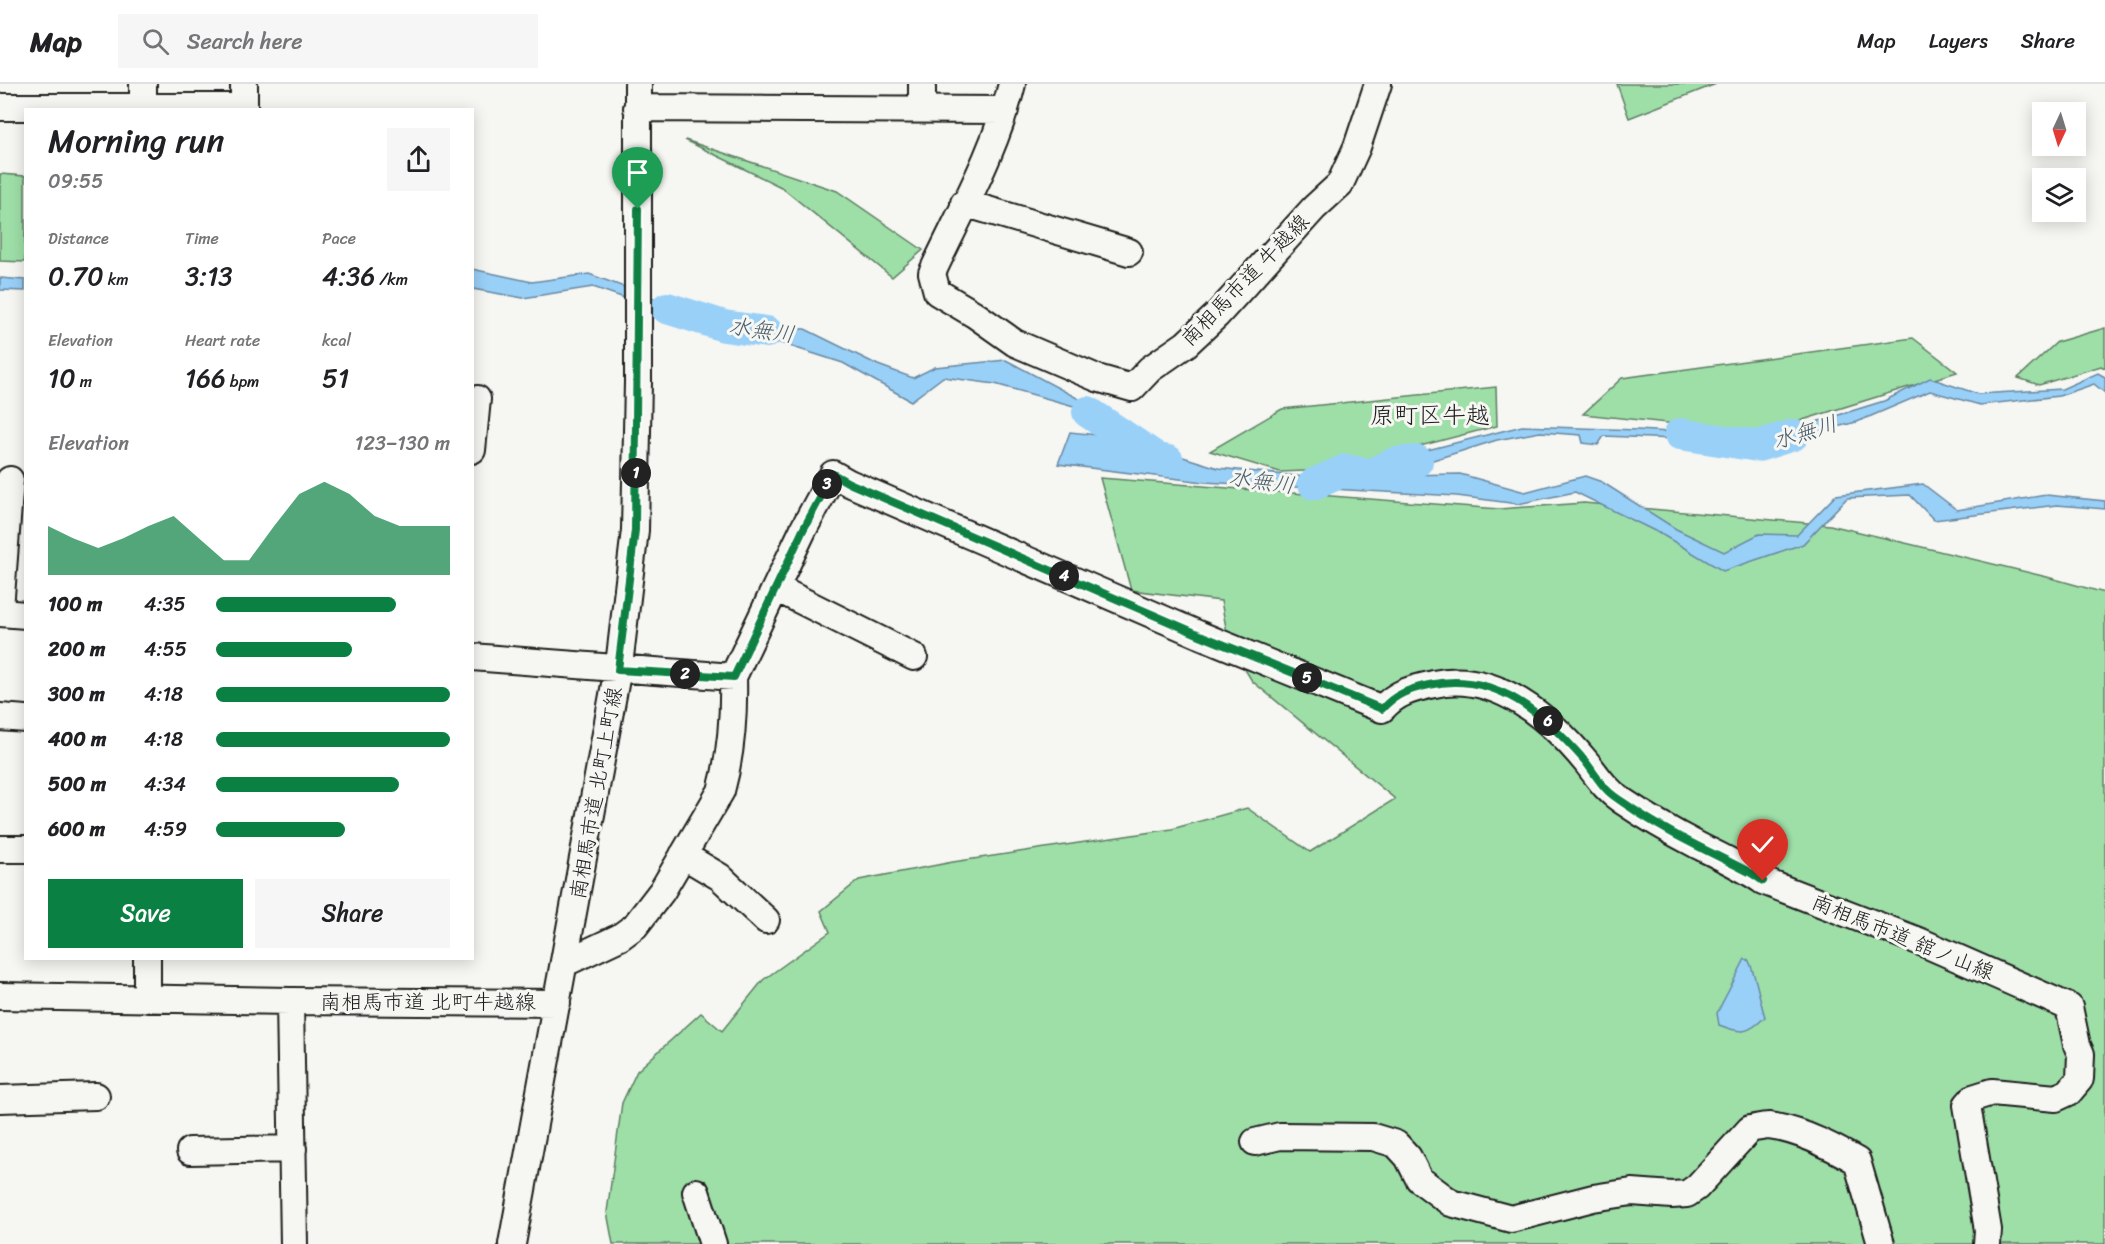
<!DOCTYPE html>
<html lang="en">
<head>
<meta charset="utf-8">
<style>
  :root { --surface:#fff; --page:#f6f6f6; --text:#202124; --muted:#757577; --line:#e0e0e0; --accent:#0b8043 }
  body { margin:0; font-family:Sriracha,"Klee One",sans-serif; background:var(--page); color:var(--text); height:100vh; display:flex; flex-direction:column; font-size:22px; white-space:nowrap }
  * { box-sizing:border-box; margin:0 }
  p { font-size:20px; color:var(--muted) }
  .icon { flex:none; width:33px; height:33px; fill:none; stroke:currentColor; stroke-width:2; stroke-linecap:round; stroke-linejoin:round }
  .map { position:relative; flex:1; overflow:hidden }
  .drawer { position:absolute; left:24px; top:24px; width:450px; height:852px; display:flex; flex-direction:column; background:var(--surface); border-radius:0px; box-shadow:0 3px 15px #0003 }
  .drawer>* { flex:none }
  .needle { width:39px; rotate:184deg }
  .tools { position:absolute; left:2032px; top:18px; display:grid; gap:12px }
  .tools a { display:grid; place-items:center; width:54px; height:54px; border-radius:0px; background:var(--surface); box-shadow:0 3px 15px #0003; font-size:30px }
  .pin { position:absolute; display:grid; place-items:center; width:51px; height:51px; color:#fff; margin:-62px -26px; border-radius:50% 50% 50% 0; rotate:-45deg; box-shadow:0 0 6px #0007 }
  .pin .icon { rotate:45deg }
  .km { position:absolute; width:30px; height:30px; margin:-15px; border-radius:50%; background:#222; color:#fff; font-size:16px; line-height:30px; text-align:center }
  .round { display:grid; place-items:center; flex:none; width:63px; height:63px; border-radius:0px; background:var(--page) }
  .headline { display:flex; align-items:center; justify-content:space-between; height:102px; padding:0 24px }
  h1 { font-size:33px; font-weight:600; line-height:45px }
  .metrics { display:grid; grid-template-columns:repeat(3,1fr); gap:9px; height:102px; padding:6px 24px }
  .metrics div { display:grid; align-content:center }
  .metrics b { font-size:26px; font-weight:600 }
  .metrics small { font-size:16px; font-weight:400 }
  .metrics p { font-size:16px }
  .chart { height:168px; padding:12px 24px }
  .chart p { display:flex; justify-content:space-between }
  .chart svg { width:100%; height:108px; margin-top:6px; fill:var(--accent); opacity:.7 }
  .action { display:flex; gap:12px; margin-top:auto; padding:12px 24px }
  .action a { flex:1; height:69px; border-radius:0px; background:var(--accent); color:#fff; font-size:24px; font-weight:600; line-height:69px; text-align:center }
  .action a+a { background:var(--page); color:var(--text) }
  ul { padding:0 24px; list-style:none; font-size:20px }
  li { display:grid; grid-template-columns:96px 72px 1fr; align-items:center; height:45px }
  li i { height:15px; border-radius:8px; background:var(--accent) }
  header { display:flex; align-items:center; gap:36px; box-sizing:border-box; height:84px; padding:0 30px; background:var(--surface); border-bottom:2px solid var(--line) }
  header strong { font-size:28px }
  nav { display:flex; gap:33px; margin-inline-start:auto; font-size:21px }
  .search { width:420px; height:54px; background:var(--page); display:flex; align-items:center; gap:15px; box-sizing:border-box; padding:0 21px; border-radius:0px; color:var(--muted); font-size:22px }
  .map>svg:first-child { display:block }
  .green { fill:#9edfa8; stroke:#5d7e62; stroke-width:1.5 }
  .water { fill:#99d0f8; stroke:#6788a0; stroke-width:1.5 }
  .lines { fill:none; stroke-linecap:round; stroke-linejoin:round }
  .river { stroke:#99d0f8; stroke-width:32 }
  .minor-casing { stroke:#1c1c1c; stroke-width:30 }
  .minor { stroke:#f6f6f2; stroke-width:26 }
  .route-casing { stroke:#fff; stroke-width:12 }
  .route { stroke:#0b8043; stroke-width:8 }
  .labels { text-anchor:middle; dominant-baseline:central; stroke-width:6; stroke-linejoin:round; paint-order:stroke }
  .street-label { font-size:21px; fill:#1c1c1c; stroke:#f6f6f2 }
  .water-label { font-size:22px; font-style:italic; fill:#485b69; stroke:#f6f6f2 }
  .quarter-label { font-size:24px; fill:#1c1c1c; stroke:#f6f6f2 }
</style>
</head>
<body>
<header>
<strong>Map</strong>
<div class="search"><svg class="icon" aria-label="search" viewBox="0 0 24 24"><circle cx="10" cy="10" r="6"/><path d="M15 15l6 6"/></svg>Search here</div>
<nav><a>Map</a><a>Layers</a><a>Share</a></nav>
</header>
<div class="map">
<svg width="2105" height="1160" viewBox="0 0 2105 1160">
  <rect width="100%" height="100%" fill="#f6f6f2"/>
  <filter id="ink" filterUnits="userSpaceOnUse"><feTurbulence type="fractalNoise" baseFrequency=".0167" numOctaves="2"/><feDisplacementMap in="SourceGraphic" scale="12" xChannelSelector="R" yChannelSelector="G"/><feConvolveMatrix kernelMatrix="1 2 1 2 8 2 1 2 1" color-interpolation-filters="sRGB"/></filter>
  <g filter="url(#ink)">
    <path class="green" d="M 1617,0 L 1716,0 L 1629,34 Z
      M 685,56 L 837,107 L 923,166 L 892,193 L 781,103 Z
      M 0,90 L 25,92 L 25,178 L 0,177 Z
      M 2105,244 L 2105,284 L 2101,282 L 2039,301 L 2018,294 L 2057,258 Z
      M 1913,254 L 1957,288 L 1761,349 L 1583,330 L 1622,294 Z
      M 1496,303 L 1497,342 L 1328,386 L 1280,388 L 1210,367 L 1282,325 Z
      M 1100,394 L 1499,425 L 1584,419 L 1830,441 L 2047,493 L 2105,509 L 2105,1160 L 613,1160 L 607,1128 L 622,1019 L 637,987 L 701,929 L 722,947 L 763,896 L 830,848 L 821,827 L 859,796 L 953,778 L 1172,745 L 1247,724 L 1310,768 L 1395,715 L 1252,597 L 1229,559 L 1221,517 L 1131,506 Z"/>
    <path class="water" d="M 472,185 L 532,198 L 589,190 L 711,235 L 706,242 L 805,245 L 878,281 L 913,294 L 935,283 L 1006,276 L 1109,331 L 1126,355 L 1218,384 L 1306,393 L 1321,393 L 1522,342 L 1638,346 L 1764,354 L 1884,317 L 1930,294 L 1978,310 L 2062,305 L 2098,289 L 2105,293 L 2105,309 L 2094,300 L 2059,312 L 1980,321 L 1930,307 L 1857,338 L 1758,362 L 1721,357 L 1604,352 L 1598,361 L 1583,359 L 1581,351 L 1540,348 L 1497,356 L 1398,387 L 1376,387 L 1371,385 L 1338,392 L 1460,390 L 1525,408 L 1585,392 L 1602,398 L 1676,445 L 1724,468 L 1759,450 L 1797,451 L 1836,411 L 1923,400 L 1957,426 L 2046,411 L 2105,417 L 2105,425 L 2057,421 L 1934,436 L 1910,411 L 1847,414 L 1803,460 L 1723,487 L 1661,450 L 1575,408 L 1518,420 L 1457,412 L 1204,398 L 1058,380 L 1070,348 L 1117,353 L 1081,324 L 995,300 L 943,293 L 911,317 L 843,279 L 768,255 L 705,242 L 593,203 L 523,214 L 473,205 Z
      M 0,194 L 25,196 L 25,207 L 0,206 Z
      M 1745,875 L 1749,877 C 1757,895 1759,914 1765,933 C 1748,950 1742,950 1719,941 L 1717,929 Z"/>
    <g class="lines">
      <path class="river" d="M 667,224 L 724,242 L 767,248
        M 1088,328 L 1158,375 L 1168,377
        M 1680,350 L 1758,362 L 1793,351
        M 1314,400 L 1346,386 L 1369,391 L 1395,379 L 1417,377"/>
      <g class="minor-casing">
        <path id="minor" d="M 922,0 L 922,25
          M 1012,0 C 996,66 961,127 932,189 L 937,208 L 974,230 L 1015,259 L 1097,294 L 1132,304 L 1150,285 L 1186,260 L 1217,231 L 1314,124 L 1340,100 L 1357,63 L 1378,0
          M 0,23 L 244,23 L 244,0
          M 143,23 L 143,0
          M 637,24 L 1005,26
          M 964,119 L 1129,168
          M 472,366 L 477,315
          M 776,504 L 914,573
          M 0,525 L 10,396
          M 0,529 L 26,531
          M 472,573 L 733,593
          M 0,633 L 26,635
          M 0,765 L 26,765
          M 683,771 L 720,793 L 766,836
          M 147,874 L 147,915
          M 565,879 L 620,853 L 635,842 L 662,807 L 721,707 C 731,671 734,631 733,593 L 803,446 L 833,390 L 849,399 L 1200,551 L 1382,625 C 1397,608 1412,605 1434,600 C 1496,586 1551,635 1587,679 C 1598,693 1606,706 1621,716 C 1646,733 1672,748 1699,762 C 1721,773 1743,783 1763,797 L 1921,858 L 2069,923 L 2077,961 L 2081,970 L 2080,995 L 2069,1008 L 2056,1014 L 1992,1008 L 1973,1014 L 1967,1021 L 1988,1146 L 1987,1160
          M 0,912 L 290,917 L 557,919
          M 290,917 L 294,1160
          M 0,1015 L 96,1012
          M 1255,1058 L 1280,1052 L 1373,1053 L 1396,1060 L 1408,1073 L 1419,1095 L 1451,1119 L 1511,1135 L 1593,1114 L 1632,1108 L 1672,1111 L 1687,1110 L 1697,1103 L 1750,1045 C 1756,1044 1763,1042 1769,1042 C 1797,1045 1833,1063 1857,1077 L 1881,1160
          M 190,1067 L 293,1065
          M 696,1108 L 713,1160
          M 512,1160 L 620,573 L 635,446 L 638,298 L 638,0"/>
      </g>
      <use href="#minor" class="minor"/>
    </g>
  </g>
  <g class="lines" filter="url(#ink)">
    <g class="route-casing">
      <path id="route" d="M 638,125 L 635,446 L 618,586 L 734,593 L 803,446 L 833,390 L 849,399 L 1200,551 L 1382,625 C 1395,610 1410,605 1429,601 C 1496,586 1545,631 1585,677 C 1593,687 1599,698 1608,707 C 1614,713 1623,718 1630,723 C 1667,749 1711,768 1751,789 L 1763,797"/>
    </g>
    <use href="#route" class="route"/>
  </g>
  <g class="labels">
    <g class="street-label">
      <text transform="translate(1245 196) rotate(-46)">南相馬市道 牛越線</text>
      <text transform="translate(596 709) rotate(-80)">南相馬市道 北町上町線</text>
      <text transform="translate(1903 853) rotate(22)">南相馬市道 舘ノ山線</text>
      <text x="428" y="918">南相馬市道 北町牛越線</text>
    </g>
    <g class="water-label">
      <text transform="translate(762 246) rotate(8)">水無川</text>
      <text transform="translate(1805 348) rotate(-17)">水無川</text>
      <text transform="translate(1262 397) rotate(8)">水無川</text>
    </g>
    <g class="quarter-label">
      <text x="1430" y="331">原町区牛越</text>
    </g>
  </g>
</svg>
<div class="tools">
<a><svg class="needle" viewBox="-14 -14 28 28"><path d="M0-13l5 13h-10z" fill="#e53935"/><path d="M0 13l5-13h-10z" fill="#757577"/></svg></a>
<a><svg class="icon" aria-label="layers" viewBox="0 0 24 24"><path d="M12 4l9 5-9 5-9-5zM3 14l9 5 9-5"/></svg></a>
</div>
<div class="pin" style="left:638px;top:125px;background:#1e9e55"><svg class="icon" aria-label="arrive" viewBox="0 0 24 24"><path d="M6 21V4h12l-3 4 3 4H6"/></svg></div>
<div class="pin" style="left:1763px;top:797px;background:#d93025"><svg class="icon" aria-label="check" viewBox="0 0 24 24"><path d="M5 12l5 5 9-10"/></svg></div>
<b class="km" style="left:636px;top:389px">1</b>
<b class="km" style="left:685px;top:590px">2</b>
<b class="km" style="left:827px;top:400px">3</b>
<b class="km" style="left:1064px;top:492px">4</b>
<b class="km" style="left:1307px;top:594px">5</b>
<b class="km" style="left:1548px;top:637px">6</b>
<section class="drawer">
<div class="headline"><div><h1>Morning run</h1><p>09:55</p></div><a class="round"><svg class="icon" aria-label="share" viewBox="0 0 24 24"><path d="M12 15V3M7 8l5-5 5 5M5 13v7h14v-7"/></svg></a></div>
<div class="metrics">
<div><p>Distance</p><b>0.70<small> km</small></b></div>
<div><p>Time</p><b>3:13</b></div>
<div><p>Pace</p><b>4:36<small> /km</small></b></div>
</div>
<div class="metrics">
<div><p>Elevation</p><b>10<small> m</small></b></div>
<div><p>Heart rate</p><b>166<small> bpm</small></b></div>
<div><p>kcal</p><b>51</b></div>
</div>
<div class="chart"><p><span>Elevation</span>123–130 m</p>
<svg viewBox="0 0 160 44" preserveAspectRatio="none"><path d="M0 44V24L10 29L20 33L30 29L40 24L50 20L60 29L70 38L80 38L90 24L100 11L110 6L120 11L130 20L140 24L150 24L160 24V44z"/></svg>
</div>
<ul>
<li><b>100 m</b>4:35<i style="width:77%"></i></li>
<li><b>200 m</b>4:55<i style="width:58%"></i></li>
<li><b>300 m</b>4:18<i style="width:100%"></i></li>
<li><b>400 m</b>4:18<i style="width:100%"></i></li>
<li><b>500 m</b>4:34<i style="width:78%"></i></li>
<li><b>600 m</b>4:59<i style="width:55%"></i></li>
</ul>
<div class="action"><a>Save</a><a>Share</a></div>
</section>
</div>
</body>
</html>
